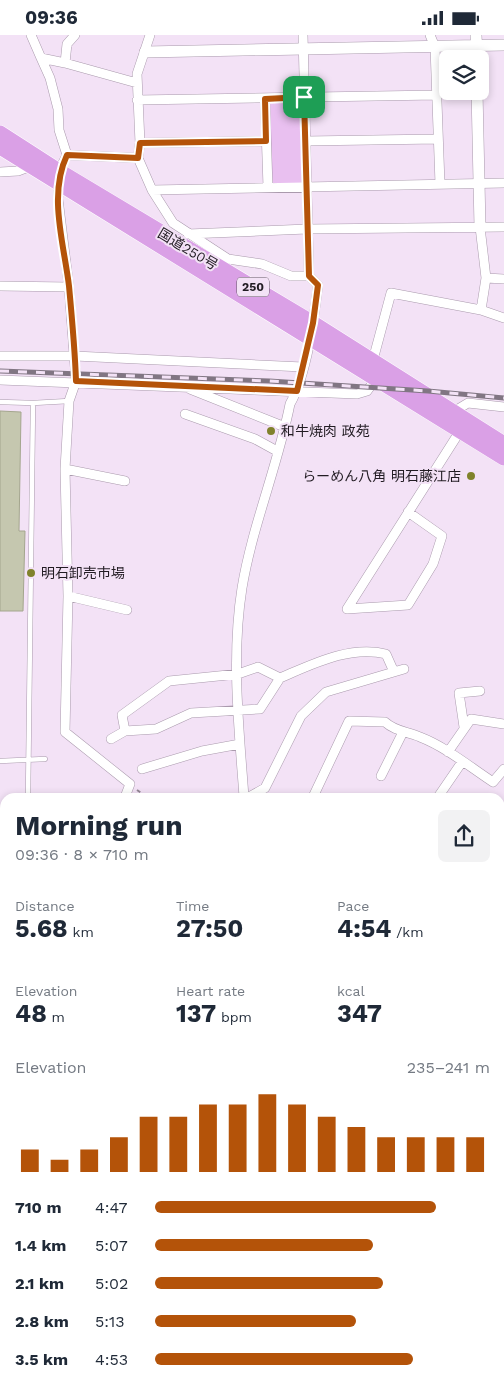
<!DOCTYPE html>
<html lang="en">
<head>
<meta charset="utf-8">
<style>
  :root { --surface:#fff; --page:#f2f2f3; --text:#1f2937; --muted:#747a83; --accent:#b45309 }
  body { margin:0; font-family:"Work Sans","Noto Sans JP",sans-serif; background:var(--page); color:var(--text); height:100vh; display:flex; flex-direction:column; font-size:19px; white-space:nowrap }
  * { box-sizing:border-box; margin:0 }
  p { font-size:16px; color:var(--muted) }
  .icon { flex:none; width:28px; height:28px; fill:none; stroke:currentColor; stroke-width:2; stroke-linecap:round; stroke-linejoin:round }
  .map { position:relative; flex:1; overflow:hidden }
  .sheet { position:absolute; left:0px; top:758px; width:505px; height:592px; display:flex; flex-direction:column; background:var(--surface); border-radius:15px 15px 0 0; box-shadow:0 2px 8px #0003 }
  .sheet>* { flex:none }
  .tools { position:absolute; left:439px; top:15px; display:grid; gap:10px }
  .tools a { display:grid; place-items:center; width:50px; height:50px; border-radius:8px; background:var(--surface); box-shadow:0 2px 8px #0003; font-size:25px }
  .pin { position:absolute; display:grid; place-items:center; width:42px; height:42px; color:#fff; margin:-21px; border-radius:10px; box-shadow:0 2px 8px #0006 }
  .round { display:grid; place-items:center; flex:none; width:52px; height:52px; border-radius:8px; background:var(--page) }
  .head { display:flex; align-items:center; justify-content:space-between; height:85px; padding:0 15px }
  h1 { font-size:28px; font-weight:700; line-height:38px }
  .figures { display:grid; grid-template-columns:repeat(3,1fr); gap:8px; height:85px; padding:5px 15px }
  .figures div { display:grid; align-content:center }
  .figures b { font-size:25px; font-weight:700 }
  .figures small { font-size:14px; font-weight:400 }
  .figures p { font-size:14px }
  .chart { height:140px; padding:10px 15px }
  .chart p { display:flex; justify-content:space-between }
  .chart svg { width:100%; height:90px; margin-top:5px; stroke:var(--accent); stroke-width:6 }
  ul { padding:0 15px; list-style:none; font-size:16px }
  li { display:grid; grid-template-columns:80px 60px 1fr; align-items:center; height:38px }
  li i { height:12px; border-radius:6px; background:var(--accent) }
  .status { display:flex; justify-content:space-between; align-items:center; height:35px; padding:0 25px; background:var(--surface); direction:ltr }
  .status svg { height:14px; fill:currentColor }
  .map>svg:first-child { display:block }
  .green { fill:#e9c0f0 }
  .building { fill:#c5c7af; stroke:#a4a68e }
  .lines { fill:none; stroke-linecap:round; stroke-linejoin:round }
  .service-casing { stroke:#aa9aad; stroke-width:5.5 }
  .minor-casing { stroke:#aa9aad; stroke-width:10 }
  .tertiary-casing { stroke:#aa9aad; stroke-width:12 }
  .trunk-casing { stroke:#fff; stroke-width:16 }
  .path { stroke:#938795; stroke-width:2; stroke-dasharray:4 4; stroke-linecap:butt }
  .service { stroke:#fff; stroke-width:4.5 }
  .minor { stroke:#fff; stroke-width:9 }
  .tertiary { stroke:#fff; stroke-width:11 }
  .trunk { stroke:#daa0e6; stroke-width:15 }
  .rail-casing { stroke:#817683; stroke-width:5 }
  .rail { stroke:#f3e2f6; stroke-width:3; stroke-dasharray:9; stroke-linecap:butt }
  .route-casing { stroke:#fff; stroke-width:10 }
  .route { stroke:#b45309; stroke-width:6 }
  .poi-dot { fill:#80822b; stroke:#f3e2f6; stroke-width:2 }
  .labels { text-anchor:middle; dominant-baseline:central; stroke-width:4; stroke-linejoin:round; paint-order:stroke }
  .shield { fill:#f3e2f6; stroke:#615762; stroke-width:1 }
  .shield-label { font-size:12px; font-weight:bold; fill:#221c23 }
  .street-label { font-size:14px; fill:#221c23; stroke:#f3e2f6 }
  .poi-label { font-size:14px; fill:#221c23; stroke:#f3e2f6; text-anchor:start }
</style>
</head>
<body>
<div class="status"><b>09:36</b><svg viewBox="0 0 49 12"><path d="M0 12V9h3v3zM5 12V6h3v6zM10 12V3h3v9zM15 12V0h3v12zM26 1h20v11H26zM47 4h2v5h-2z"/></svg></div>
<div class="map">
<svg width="504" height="1350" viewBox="0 0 504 1350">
  <rect width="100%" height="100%" fill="#f3e2f6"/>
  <path class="green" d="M 301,67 L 302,148 L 271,148 L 268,68 Z"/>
  <path class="building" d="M 0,376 L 21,377 L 19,496 L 25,496 L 23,576 L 0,576 Z"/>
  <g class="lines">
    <g class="service-casing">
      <path id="service" d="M 0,367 L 33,368 L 69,366
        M 0,726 L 45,724
        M 28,762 L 33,368"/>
    </g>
    <g class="minor-casing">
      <path id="minor" d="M 31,0 L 41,23 L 65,28
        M 75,0 L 67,9 L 65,28 L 137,48
        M 150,0 L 137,39 L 140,108 L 138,123 L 152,155 L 504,148
        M 430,0 L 435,12 L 440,149
        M 41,23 L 50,43 L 58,74 L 59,95 L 67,120
        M 265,64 L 268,152
        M 137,65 L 437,60
        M 306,106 L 438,104
        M 140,108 L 266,106
        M 0,137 L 18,136 L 31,131
        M 152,155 L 173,188 L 228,224 L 262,229 L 291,241 L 309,241
        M 480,192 L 486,243 L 504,244
        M 188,199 L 307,194 L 504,192
        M 486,243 L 481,275 L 504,283
        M 0,251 L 69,252
        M 0,321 L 75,321 L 303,332
        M 373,325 L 391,258 L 481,275
        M 0,345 L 357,359 L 367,356 L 375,345
        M 190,354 L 285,392
        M 453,377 L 468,368 L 504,372
        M 185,379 L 255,404 L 277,416
        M 65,434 L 125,446
        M 408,477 L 442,501 L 433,529 L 408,570 L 347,574 L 460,396
        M 68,561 L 127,575
        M 464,692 L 459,658 L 480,656
        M 125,696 L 122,680 L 169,646 L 238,639 L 258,632 L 280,643 C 313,629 350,610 386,619 L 394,637
        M 111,704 L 125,696 L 156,694 L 191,678 L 260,674 L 280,643
        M 448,717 L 471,684 L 504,689
        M 142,734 L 202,716 L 240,709
        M 381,741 L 403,697
        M 125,762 L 130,749 L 65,697 L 68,561 L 65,434 L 69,366 L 76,346 L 69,252 L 58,164 L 59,136 L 67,120 L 138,123
        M 244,762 C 239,693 231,622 242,553 C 252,492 278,430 290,369 C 307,339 314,284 318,250 L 309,241 L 303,0
        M 249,762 L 265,753 L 301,681 L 326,657 L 404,634
        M 313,762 L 349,686 L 385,687 C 396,697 407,696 420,702 C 446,712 470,732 493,747 L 504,734
        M 438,762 L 462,727
        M 0,794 L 5,794
        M 500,871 L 504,863
        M 500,950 L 504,953
        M 0,973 L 5,976
        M 0,1040 L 5,1044
        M 500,1070 L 504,1062
        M 500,1076 L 504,1078
        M 0,1183 L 5,1184
        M 0,1242 L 5,1245
        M 500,1253 L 504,1254
        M 500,1314 L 504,1315
        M 152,1345 L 160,1350
        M 266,1345 L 274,1350
        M 465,1350 L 466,1345"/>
    </g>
    <g class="tertiary-casing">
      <path id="tertiary" d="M 476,0 L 477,24
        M 145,17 L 504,10
        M 477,56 L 480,192"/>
    </g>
    <g class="trunk-casing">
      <path id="trunk" d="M 0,98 L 59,136 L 313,288 L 504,409
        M 0,112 L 504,423
        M 0,1301 L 5,1306
        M 43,1345 L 48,1350"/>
    </g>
    <path class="path" d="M 137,755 L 147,762"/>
    <use href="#service" class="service"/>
    <use href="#minor" class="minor"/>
    <use href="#tertiary" class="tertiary"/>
    <use href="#trunk" class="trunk"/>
    <g class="rail-casing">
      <path id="rail" d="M 0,336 L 269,346 L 428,356 L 504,363
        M 0,1089 L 5,1092
        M 377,1345 L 385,1350"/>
    </g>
    <use href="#rail" class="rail"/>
  </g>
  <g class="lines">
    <g class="route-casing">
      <path id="route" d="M 304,62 L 309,241 L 318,250 L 313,288 L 297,356 L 76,346 C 75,315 72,283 69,251 C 64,209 48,160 67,120 L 138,123 L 140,108 L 266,106 L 265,64 Z"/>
    </g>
    <use href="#route" class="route"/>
  </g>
  <g class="poi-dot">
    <circle cx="271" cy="396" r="5"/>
    <circle cx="471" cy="441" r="5"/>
    <circle cx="31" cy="538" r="5"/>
  </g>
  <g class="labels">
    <rect class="shield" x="237" y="242.5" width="32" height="19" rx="4"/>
    <g class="shield-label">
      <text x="253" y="252">250</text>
    </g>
    <g class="street-label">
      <text transform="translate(188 214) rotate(31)">国道250号</text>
    </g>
    <g class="poi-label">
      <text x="281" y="396">和牛焼肉 政苑</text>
      <text x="461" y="441" text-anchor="end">らーめん八角 明石藤江店</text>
      <text x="41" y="538">明石卸売市場</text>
    </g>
  </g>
</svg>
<div class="tools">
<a><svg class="icon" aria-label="layers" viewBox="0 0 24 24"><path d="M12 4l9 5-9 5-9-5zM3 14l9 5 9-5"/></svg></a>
</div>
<div class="pin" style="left:304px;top:62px;background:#1e9e55"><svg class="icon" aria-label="arrive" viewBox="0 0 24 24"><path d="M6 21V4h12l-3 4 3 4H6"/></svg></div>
<section class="sheet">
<div class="head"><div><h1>Morning run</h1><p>09:36 · 8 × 710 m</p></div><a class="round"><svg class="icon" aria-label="share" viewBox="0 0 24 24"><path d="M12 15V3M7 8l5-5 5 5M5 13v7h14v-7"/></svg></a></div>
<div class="figures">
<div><p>Distance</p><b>5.68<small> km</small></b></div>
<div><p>Time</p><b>27:50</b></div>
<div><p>Pace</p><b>4:54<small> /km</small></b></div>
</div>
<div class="figures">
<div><p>Elevation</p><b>48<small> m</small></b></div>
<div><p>Heart rate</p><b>137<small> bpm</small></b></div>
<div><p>kcal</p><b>347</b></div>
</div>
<div class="chart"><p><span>Elevation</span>235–241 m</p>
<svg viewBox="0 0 160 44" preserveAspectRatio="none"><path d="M5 44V33M15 44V38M25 44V33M35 44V27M45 44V17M55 44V17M65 44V11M75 44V11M85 44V6M95 44V11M105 44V17M115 44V22M125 44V27M135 44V27M145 44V27M155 44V27"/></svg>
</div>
<ul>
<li><b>710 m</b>4:47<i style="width:84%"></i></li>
<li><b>1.4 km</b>5:07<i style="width:65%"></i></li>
<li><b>2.1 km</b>5:02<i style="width:68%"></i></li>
<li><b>2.8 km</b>5:13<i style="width:60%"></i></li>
<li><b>3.5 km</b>4:53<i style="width:77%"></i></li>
</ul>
</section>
</div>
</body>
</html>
